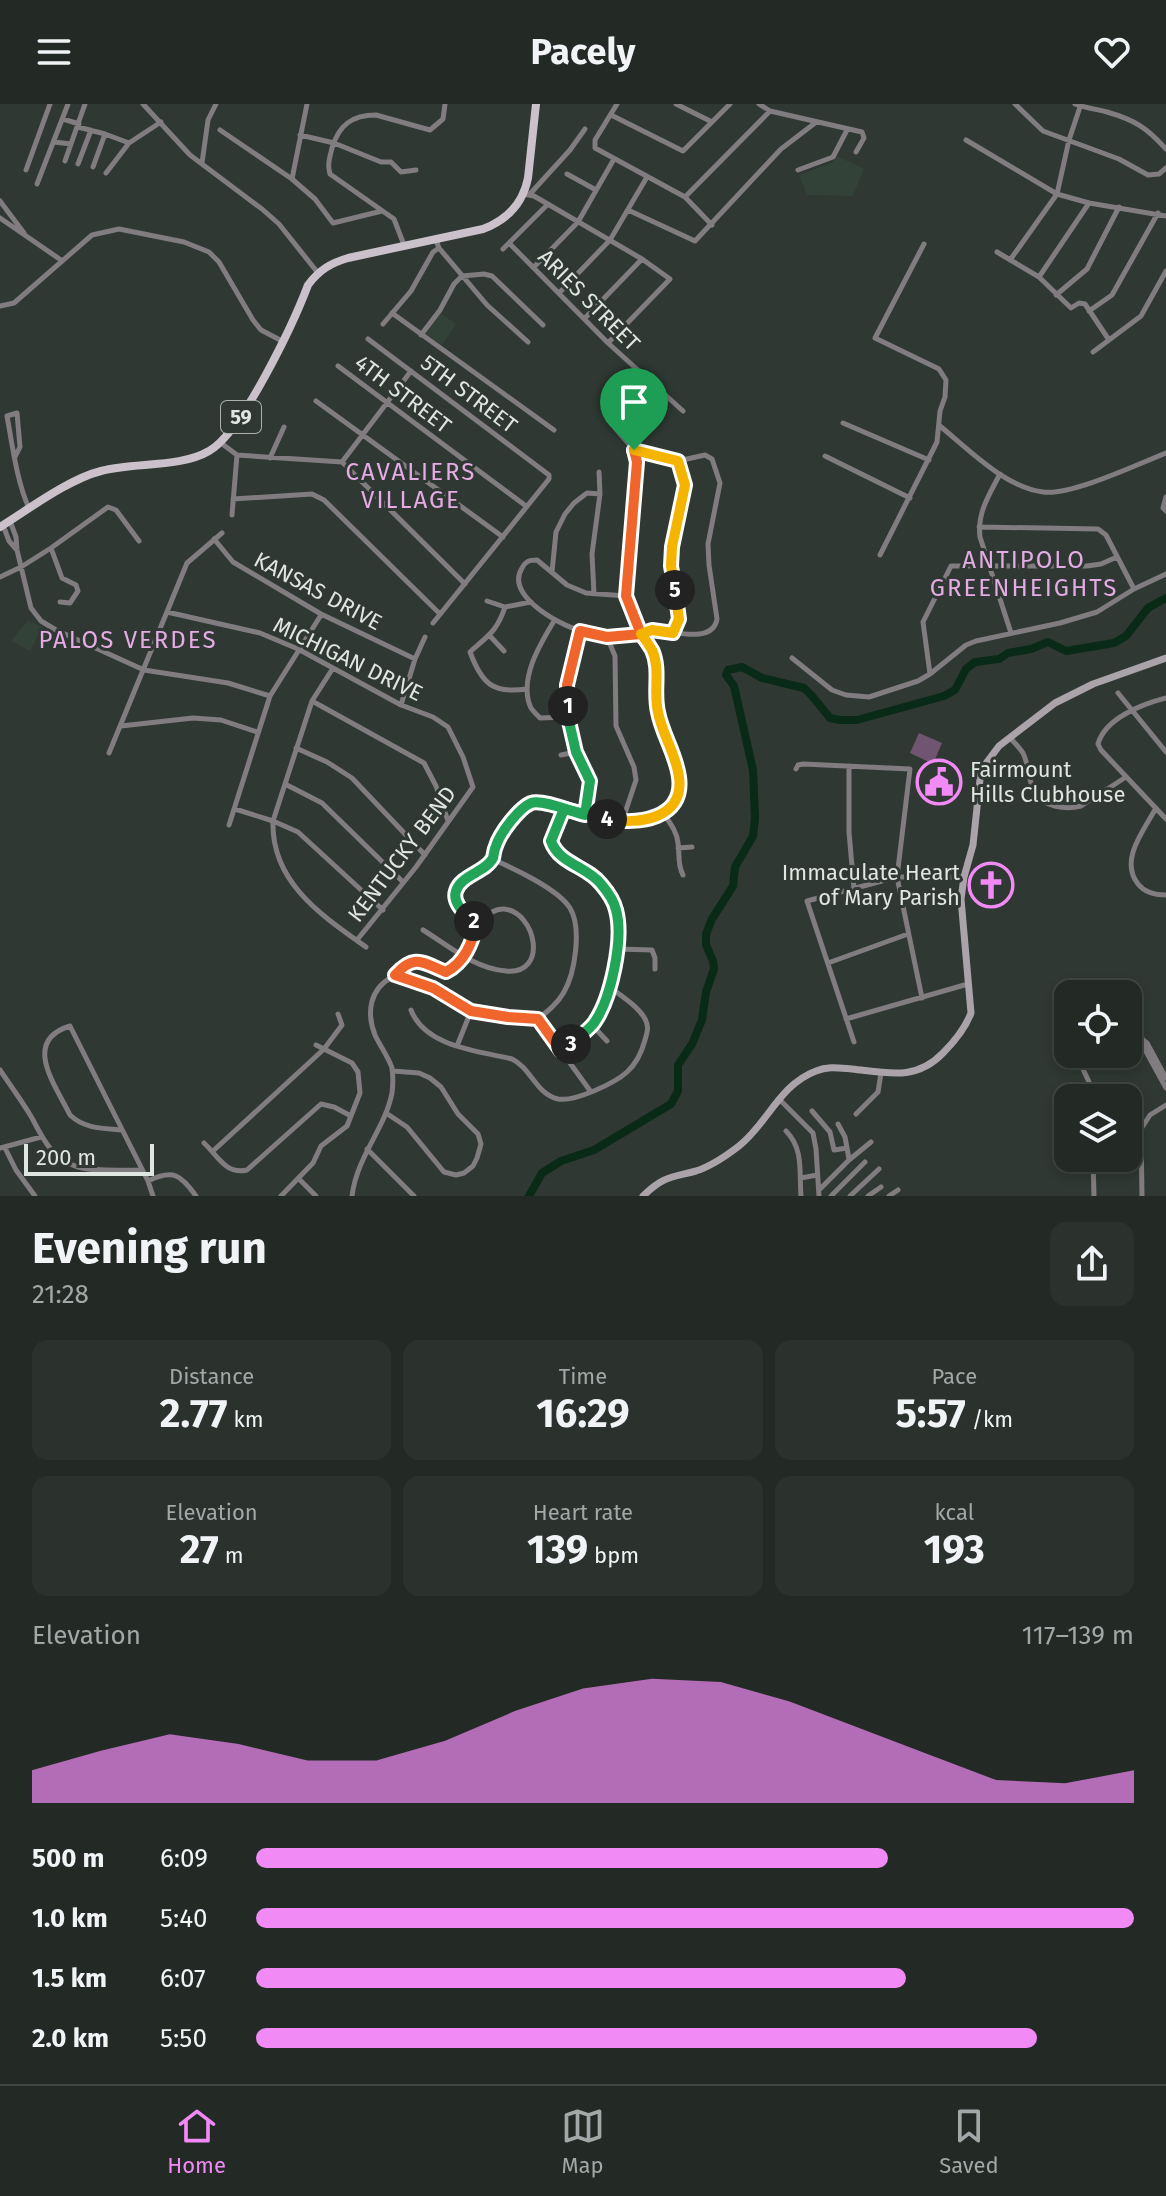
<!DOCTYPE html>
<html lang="en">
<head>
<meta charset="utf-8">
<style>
  :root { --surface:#232a26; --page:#2b322e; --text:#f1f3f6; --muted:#a3a7a7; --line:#404643; --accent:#f18af4 }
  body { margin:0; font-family:"Fira Sans",sans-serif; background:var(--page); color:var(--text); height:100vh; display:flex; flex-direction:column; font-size:30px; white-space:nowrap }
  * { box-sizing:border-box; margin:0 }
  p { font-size:26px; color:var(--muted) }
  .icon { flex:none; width:44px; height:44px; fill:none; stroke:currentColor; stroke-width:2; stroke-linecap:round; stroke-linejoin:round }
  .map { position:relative; height:1092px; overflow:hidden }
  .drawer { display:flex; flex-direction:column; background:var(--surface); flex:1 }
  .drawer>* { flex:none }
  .fabs { position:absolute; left:1054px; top:876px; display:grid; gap:16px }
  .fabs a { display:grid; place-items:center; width:88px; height:88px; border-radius:16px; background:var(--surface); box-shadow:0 4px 12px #0003,0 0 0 2px var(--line); font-size:40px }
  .scale { position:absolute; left:24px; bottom:20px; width:130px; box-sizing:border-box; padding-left:8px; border:4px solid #e0e6e1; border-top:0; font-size:22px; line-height:28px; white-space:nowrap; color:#e0e6e1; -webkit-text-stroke:6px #2f3832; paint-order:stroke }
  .pin { position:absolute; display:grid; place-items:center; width:68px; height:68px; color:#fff; margin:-82px -34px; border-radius:50% 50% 50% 0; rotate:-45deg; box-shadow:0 0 8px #0007 }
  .pin .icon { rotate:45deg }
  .km { position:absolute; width:40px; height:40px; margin:-20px; border-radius:50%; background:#222; color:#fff; font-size:22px; line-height:40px; text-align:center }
  .round { display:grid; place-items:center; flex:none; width:84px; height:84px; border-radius:16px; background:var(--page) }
  .summary { display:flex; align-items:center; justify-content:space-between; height:136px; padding:0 32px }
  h1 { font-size:44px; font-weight:700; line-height:60px }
  .metrics { display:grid; grid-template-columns:repeat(3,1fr); gap:12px; height:136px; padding:8px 32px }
  .metrics div { display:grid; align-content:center; border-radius:16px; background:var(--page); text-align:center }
  .metrics b { font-size:40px; font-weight:700 }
  .metrics small { font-size:22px; font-weight:400 }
  .metrics p { font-size:22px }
  .chart { height:224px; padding:16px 32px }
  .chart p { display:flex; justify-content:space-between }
  .chart svg { width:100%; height:144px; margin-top:8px; fill:var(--accent); opacity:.7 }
  ul { padding:0 32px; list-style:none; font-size:26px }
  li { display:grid; grid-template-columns:128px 96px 1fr; align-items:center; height:60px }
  li i { height:20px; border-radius:10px; background:var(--accent) }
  header { display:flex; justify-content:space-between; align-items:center; height:104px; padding:0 32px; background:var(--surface); font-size:36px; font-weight:700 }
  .menu { display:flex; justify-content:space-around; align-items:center; height:112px; border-top:2px solid var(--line); background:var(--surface); font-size:22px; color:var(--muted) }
  .menu a { display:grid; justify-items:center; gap:4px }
  .menu .active { color:var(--accent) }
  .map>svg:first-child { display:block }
  .built { fill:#334238 }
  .green { fill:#705570 }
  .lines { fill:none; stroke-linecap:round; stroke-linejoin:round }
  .river { stroke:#082a17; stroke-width:8 }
  .street { stroke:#807c80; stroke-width:5 }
  .secondary { stroke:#aaa3aa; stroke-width:7 }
  .primary { stroke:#cac1ca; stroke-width:8 }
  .split-1-casing { stroke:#fff; stroke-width:16 }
  .split-2-casing { stroke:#fff; stroke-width:16 }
  .split-3-casing { stroke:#fff; stroke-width:16 }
  .split-4-casing { stroke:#fff; stroke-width:16 }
  .split-5-casing { stroke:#fff; stroke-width:16 }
  .split-6-casing { stroke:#fff; stroke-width:16 }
  .split-1 { stroke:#f0652b; stroke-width:10 }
  .split-2 { stroke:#22a559; stroke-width:10 }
  .split-3 { stroke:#f0652b; stroke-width:10 }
  .split-4 { stroke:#22a559; stroke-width:10 }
  .split-5 { stroke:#f5b400; stroke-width:10 }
  .split-6 { stroke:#f5b400; stroke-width:10 }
  .labels { text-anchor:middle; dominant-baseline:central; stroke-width:6; stroke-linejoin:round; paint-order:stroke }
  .shield { fill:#2f3832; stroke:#abb2ac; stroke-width:2 }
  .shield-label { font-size:20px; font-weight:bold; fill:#e0e6e1 }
  .street-label { font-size:22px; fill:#e0e6e1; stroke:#2f3832 }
  .poi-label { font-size:22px; fill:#e0e6e1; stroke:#2f3832; text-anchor:start }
  .neighbourhood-label { font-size:24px; letter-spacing:2px; fill:#e4abe4; stroke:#2f3832 }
</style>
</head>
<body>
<header><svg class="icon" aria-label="menu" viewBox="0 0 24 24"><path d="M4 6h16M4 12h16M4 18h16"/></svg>Pacely<svg class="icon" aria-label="heart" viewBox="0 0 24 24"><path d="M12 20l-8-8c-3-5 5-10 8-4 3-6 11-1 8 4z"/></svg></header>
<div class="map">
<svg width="1166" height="1092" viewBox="0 0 1166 1092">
  <rect width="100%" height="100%" fill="#2f3832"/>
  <path class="built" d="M 837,52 L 864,65 L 853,92 L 807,91 L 799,71 L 832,59 Z
    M 440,209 L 456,220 L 442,241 L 426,230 Z
    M 28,516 L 42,523 L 30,547 L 11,537 Z"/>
  <path class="green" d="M 919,629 L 942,639 L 933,660 L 910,649 Z"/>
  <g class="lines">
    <path class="river" d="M 529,1092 L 542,1069 L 561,1057 L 594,1046 L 671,1000 L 678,987 L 678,961 L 692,940 L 702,916 L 706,888 L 714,865 L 713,857 L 706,841 L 706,830 L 712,815 L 733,782 L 735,763 L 753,732 L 755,714 L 753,666 L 734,582 L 726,571 L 728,566 L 742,563 L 762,574 L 804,584 L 812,592 L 830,614 L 840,616 L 857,616 L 944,592 L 955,586 L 966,565 L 975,558 L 999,555 L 1008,549 L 1031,545 L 1048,538 L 1066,547 L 1114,539 L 1126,532 L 1148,504 L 1166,494"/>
    <path class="street" d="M 143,0 L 190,51 L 262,105 L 279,120 L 318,169
      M 617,0 L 595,36 L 595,44 L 685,93 L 712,121
      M 676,0 L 712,18
      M 759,0 L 770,7 L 862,28 L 864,34 L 856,48
      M 1015,0 L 1043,27 L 1119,55 L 1148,71 L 1159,70 L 1166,64
      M 1075,0 C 1085,4 1096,5 1107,8 C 1135,16 1147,24 1166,45
      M 611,11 L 683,47 L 730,0
      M 63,15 L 79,20
      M 78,23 L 105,30 L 129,39
      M 220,26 L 292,75 L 315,95 L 333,119 L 382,107
      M 300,31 L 334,39 L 381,58 L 391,58 L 401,68 L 416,66
      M 966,36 L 1057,90 L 1089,99 L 1166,112
      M 54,38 L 71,40
      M 65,57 L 85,0
      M 202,59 L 208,16 L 216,0
      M 78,60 L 91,26
      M 93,63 L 105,30
      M 26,66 L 50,0
      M 798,66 L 833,53 L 847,26
      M 106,69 L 129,39 L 161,18
      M 567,70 L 596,86
      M 292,75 L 307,0
      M 37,80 L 68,0
      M 523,90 L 534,92 L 642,155 L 670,175 L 608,239
      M 529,91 L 570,46 L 585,25
      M 685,93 L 770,7
      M 0,97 L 24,129
      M 628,106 L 695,137 L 781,45 L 815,19
      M 0,114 L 61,156
      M 436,136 L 439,144 L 487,201 L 528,238
      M 509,139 L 608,239 L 683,307
      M 404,141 L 394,115 L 330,70 C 327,60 330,53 332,44 C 339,21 352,11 376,11 L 430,26 L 443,15 L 445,0
      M 503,145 L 547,101
      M 997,148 L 1039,173 L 1071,204 L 1079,199 L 1085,200 L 1109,236
      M 1010,156 L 1057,90 L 1069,36 L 1081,0
      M 534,163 L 578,118 L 614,55
      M 1039,173 L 1089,99
      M 560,188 L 610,136 L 647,73
      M 1056,191 L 1087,165 L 1119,103
      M 0,202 L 14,199 L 92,131 L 119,125 L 184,138 L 209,148 L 219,158 L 253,216 L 261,226 L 282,237
      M 1089,207 L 1112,191 L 1158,109
      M 392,209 L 554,326
      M 585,214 L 642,155
      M 383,220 L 411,187 L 433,148 L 439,144
      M 421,231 L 440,206 L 454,180 L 462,172 L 484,170 L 492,172 L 543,221
      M 368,235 L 549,371 L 549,375 L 433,519
      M 1093,248 L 1141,212 L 1166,167
      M 338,262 L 526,402
      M 316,297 L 503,433
      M 843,319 L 929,356
      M 940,322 C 968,345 1006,384 1043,388 C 1071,392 1138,360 1166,349
      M 221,339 L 237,351
      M 237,351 L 342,358 L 465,480
      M 825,352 L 910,394
      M 15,353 L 20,343 L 17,309 L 7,312 C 12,339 17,379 29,404
      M 270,354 L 284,323
      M 342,358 L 411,267
      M 1000,370 C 989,391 977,409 980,433 L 1011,529
      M 1166,393 L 1163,404 L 1166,407
      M 233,395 L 312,390 L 324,396 L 440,510
      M 232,411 L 237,351
      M 10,417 L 16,433 L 17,446 L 31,504 L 41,517 L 56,526 L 144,566 L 228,579 L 270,592
      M 3,421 L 9,437 L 16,445
      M 979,423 L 1098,425 L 1106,431 L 1134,485
      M 214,435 L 233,458 L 321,510 L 415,555
      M 51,444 L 62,474 L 76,481 L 78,487 L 70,499 L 60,498
      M 880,451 L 937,338 L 940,307 L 945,293 L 946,276 L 939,265 L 875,234 L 924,140
      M 552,468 L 556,428 L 565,410 L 574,399 L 587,389 L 600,390
      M 0,473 L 21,463 L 51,444 L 108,403 L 116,406 L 139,437
      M 594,490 L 592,450 L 600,390 L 599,368
      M 626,492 L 586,489 L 567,481 L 537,456 C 529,456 526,457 522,464 C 505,491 558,520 578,526 C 598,533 618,534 639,530 C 648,529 654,526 664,527 C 680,529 713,538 717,515 L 709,461 L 708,440 L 720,379 L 712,355 L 705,351 L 678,357 L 634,346
      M 487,497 L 505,503 L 531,498
      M 505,503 C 497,527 489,531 470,548 C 482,580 493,590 527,585
      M 167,508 L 260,529 L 298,545 L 401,601 L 433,613 L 448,623 L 463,653 L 473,683 L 416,763 L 357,836
      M 554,517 C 540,540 518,576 531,604 C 531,605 539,613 540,614 L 568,613
      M 580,527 L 567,581 L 568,613 L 576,648 L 590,677 L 585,711
      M 673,529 L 679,515 L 671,462 L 672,443 L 685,381 L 678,357
      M 489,531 L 504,547
      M 607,533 L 615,552 L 616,622 L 634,663 L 636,676 L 622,718
      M 792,554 L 832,586 L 846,591 L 869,593 L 918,577 L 930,570 L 966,541 L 976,537 L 1060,519 L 1097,508 L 1134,485 L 1166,470
      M 333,564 L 312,597 L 273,717 C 271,778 321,811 366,843
      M 930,570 L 923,518 L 951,462 L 1087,462 L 1101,460 L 1117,453
      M 1118,589 L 1166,648
      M 1166,594 C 1143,600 1105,614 1098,640 L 1101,646 L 1166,715
      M 312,597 L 424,659 L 436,682 L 448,717
      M 401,601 L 415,555 L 425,533
      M 121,622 L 193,614 L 221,616 L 257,628
      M 1010,634 C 1014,638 1019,643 1023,649 C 1029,661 1028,675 1034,687 C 1042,703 1066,706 1081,702 L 1126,673
      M 296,644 L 327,658 L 352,674 L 425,751
      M 109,649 L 187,459 L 222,429
      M 561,651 L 576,648
      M 849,662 L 849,728 L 854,785
      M 796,665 L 798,661 L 803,660 L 910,665 L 897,773 L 922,894
      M 285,680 L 322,699 L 403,778
      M 1156,704 C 1144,726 1119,756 1138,780 C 1145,789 1155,791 1166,791
      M 235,705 L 273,717 L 298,728 L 383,806
      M 664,710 C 670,719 677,728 678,739 C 680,751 677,760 683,771
      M 229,721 L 270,592 L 321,511
      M 678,744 L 692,743
      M 477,819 L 466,811 L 456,797 L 456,788 L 461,780 L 492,755 L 496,740 L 506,724 L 529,700 L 538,698 L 585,711 L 622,718 L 640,718 L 664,710 L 676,693 L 679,671 L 661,622 L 656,601 L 656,560 L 652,547 L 641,530 L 626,492 L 637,358 L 634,346 L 615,324
      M 423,826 C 449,842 475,865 506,867 C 549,871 536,808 504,805 C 494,804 485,813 477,819
      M 617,845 L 652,846 L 655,854 L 655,865
      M 828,859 L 908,830
      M 395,871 L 433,884 L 471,907 L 508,913 L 538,915 C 548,907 558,899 564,888 C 575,869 582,824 570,804 C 558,785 513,764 492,755
      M 411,906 C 425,943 479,947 512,955 C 531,964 536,990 558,995 C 575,998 615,979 627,968 C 636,960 642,947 645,936 C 647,929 649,924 646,917 C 640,903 622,893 610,883
      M 1130,912 L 1143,936 L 1143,942 L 1166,984
      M 538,915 L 591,988
      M 846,915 L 968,880
      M 592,921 L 607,937
      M 1143,936 L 1147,939 L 1166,974
      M 854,938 L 807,797 L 897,773 L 964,773
      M 457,942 L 471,907
      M 561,947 C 572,938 585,930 594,919 C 612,895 624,835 616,806 C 613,796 605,783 597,775 C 582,760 559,758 551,737 L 564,705
      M 1076,950 L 1089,978 L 1091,994
      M 0,966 C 10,981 22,997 32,1014 C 43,1035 52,1055 78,1063 C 98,1068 121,1066 142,1066
      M 779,995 L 813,1029 L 816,1045 L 819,1092
      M 812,1007 L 830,1028 L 834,1046 L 847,1044
      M 386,1009 L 407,1023 L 444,1068 L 456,1071 L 464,1069 L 473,1062 L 477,1054 L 481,1040 L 478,1030 L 458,1010 L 441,983 L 430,974 L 419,969 L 393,967
      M 856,1010 L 878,988 L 881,969
      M 838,1020 L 845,1033 L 849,1055
      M 122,1026 C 102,1024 85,1025 70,1011 C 56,982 21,937 70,922 L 148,1077 L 153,1092
      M 786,1027 C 804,1045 799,1068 801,1092
      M 204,1039 C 218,1052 226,1071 247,1066 L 321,1000 L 334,1003 L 351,1012
      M 0,1044 L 41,1033
      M 5,1044 L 16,1066 L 35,1092
      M 367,1045 L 414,1092
      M 213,1047 L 324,945 L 342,921 L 338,910
      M 1093,1054 L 1094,1092
      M 801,1074 L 817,1071
      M 299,1075 L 316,1092
      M 148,1077 C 173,1065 180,1070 196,1092
      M 819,1086 L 849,1056 L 871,1038
      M 281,1092 L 313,1059 L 321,1042 L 347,1022 L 360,989 L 358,968 L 352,959 L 316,941
      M 352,1092 C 357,1052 385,1025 392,989 C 393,981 393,971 392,964 C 388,952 380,942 375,931 C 366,908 370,885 392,873 C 398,869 400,864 406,860 C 419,852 434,863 446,868 C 465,858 472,839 477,819
      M 831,1092 L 865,1058
      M 850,1092 L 879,1065
      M 868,1092 L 881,1083
      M 889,1092 L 898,1086
      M 1142,1092 L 1141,1025 L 1150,1011 L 1166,1001"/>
    <path class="secondary" d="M 643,1092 C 664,1072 670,1074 696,1067 C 712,1062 726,1052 739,1042 C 768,1019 779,981 816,967 C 828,962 839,964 852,965 C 888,969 916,977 943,949 C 955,937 965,925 971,909 L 961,795 L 964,773 L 973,741 L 981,666 L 999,642 L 1055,599 L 1093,580 L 1166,554"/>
    <path class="primary" d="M 0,423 C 29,405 69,375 101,367 C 134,358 180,364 209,347 C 242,329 294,218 308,181 C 319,166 331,159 348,154 L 483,125 C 507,116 523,99 528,74 L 536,0"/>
  </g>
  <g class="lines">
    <g class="split-1-casing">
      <path id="split-1" d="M 568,602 L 567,581 L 580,527 L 607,533 L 641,530 L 626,492 L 637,358 L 634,346"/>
    </g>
    <g class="split-2-casing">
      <path id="split-2" d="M 474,817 C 466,811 452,799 456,787 C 461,771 486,768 493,754 C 494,750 494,746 496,742 C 500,729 519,704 531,699 C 542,695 573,708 585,711 L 590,677 L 576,648 L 568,613 L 568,602"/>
    </g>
    <g class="split-3-casing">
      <path id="split-3" d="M 474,817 L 477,819 C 472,839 465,858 446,868 C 423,859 415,849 395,871 L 433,884 L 471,907 L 508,913 L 538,915 L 561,947 L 571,940"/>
    </g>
    <g class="split-4-casing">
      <path id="split-4" d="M 571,940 C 578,933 588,927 594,919 C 611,895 624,835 616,806 C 614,797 607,787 601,780 C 587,762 559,760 551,737 L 564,705 L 607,715"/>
    </g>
    <g class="split-5-casing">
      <path id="split-5" d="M 607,715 C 638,721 685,715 679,673 C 676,650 662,630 658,608 C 653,588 661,565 652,546 C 649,541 645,535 641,530 L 652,526 L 673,529 L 679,515 L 675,486"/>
    </g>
    <g class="split-6-casing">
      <path id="split-6" d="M 634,346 L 678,357 L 685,381 L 672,443 L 671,462 L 675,486"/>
    </g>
    <use href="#split-1" class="split-1"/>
    <use href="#split-2" class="split-2"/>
    <use href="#split-3" class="split-3"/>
    <use href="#split-4" class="split-4"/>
    <use href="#split-5" class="split-5"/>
    <use href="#split-6" class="split-6"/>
  </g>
  <defs>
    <g id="civic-ring" transform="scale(2.3)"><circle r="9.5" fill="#2f3832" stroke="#f18af4" stroke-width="1.5"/><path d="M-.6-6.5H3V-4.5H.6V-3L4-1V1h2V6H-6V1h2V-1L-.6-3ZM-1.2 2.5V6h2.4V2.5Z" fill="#f18af4"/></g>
    <g id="church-ring" transform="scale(2.3)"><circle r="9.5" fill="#2f3832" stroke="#f18af4" stroke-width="1.5"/><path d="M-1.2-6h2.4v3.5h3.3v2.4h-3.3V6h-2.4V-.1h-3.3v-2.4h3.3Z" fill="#f18af4"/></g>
  </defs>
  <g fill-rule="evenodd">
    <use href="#civic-ring" x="939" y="678"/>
    <use href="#church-ring" x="991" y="781"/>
  </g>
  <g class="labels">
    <rect class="shield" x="221" y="297" width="40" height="32" rx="6"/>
    <g class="shield-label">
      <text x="241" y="313">59</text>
    </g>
    <g class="street-label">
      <text transform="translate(589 196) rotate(45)">ARIES STREET</text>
      <text transform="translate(403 290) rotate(37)">4TH STREET</text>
      <text transform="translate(469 290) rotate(37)">5TH STREET</text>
      <text transform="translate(318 487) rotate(28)">KANSAS DRIVE</text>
      <text transform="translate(348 555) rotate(26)">MICHIGAN DRIVE</text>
      <text transform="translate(402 750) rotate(-53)">KENTUCKY BEND</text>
    </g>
    <g class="poi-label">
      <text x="970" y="665">Fairmount<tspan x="970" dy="25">Hills Clubhouse</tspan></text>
      <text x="960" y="768" text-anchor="end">Immaculate Heart<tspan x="960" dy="25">of Mary Parish</tspan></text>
    </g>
    <g class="neighbourhood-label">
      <text x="411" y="368">CAVALIERS<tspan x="411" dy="28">VILLAGE</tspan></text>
      <text x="1024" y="456">ANTIPOLO<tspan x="1024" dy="28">GREENHEIGHTS</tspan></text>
      <text x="128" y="536">PALOS VERDES</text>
    </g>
  </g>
</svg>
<div class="fabs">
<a><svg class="icon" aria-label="locate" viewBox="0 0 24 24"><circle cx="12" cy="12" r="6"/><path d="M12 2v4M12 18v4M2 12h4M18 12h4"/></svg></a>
<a><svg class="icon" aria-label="layers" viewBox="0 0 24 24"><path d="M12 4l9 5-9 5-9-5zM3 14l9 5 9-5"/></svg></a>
</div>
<div class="scale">200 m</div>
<div class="pin" style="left:634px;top:346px;background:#1e9e55"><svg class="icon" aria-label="arrive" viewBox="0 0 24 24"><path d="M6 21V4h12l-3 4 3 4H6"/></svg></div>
<b class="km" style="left:568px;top:602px">1</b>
<b class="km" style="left:474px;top:817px">2</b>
<b class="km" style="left:571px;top:940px">3</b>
<b class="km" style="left:607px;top:715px">4</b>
<b class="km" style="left:675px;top:486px">5</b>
</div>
<section class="drawer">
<div class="summary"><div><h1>Evening run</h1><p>21:28</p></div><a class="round"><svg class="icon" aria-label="share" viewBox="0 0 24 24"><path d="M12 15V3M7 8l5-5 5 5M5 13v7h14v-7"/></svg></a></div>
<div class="metrics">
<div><p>Distance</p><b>2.77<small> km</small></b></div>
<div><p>Time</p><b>16:29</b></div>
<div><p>Pace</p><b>5:57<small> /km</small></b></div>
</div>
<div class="metrics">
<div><p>Elevation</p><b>27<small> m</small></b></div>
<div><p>Heart rate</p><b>139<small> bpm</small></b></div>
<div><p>kcal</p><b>193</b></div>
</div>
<div class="chart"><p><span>Elevation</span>117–139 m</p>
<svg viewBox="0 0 160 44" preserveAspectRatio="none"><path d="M0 44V34L10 28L20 23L30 26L40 31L50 31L60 25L70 16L80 9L90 6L100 7L110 13L120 21L130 29L140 37L150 38L160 34V44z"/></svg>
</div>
<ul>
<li><b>500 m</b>6:09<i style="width:72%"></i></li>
<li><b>1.0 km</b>5:40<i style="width:100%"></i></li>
<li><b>1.5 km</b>6:07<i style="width:74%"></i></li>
<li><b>2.0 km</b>5:50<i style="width:89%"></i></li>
</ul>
</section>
<nav class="menu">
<a class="active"><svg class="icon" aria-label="home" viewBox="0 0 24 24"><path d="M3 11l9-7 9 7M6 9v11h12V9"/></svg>Home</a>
<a><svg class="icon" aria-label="map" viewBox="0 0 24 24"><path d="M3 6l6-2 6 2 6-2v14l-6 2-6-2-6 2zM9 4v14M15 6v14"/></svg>Map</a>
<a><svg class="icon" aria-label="saved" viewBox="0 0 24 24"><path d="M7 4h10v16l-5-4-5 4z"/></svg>Saved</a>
</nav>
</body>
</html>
